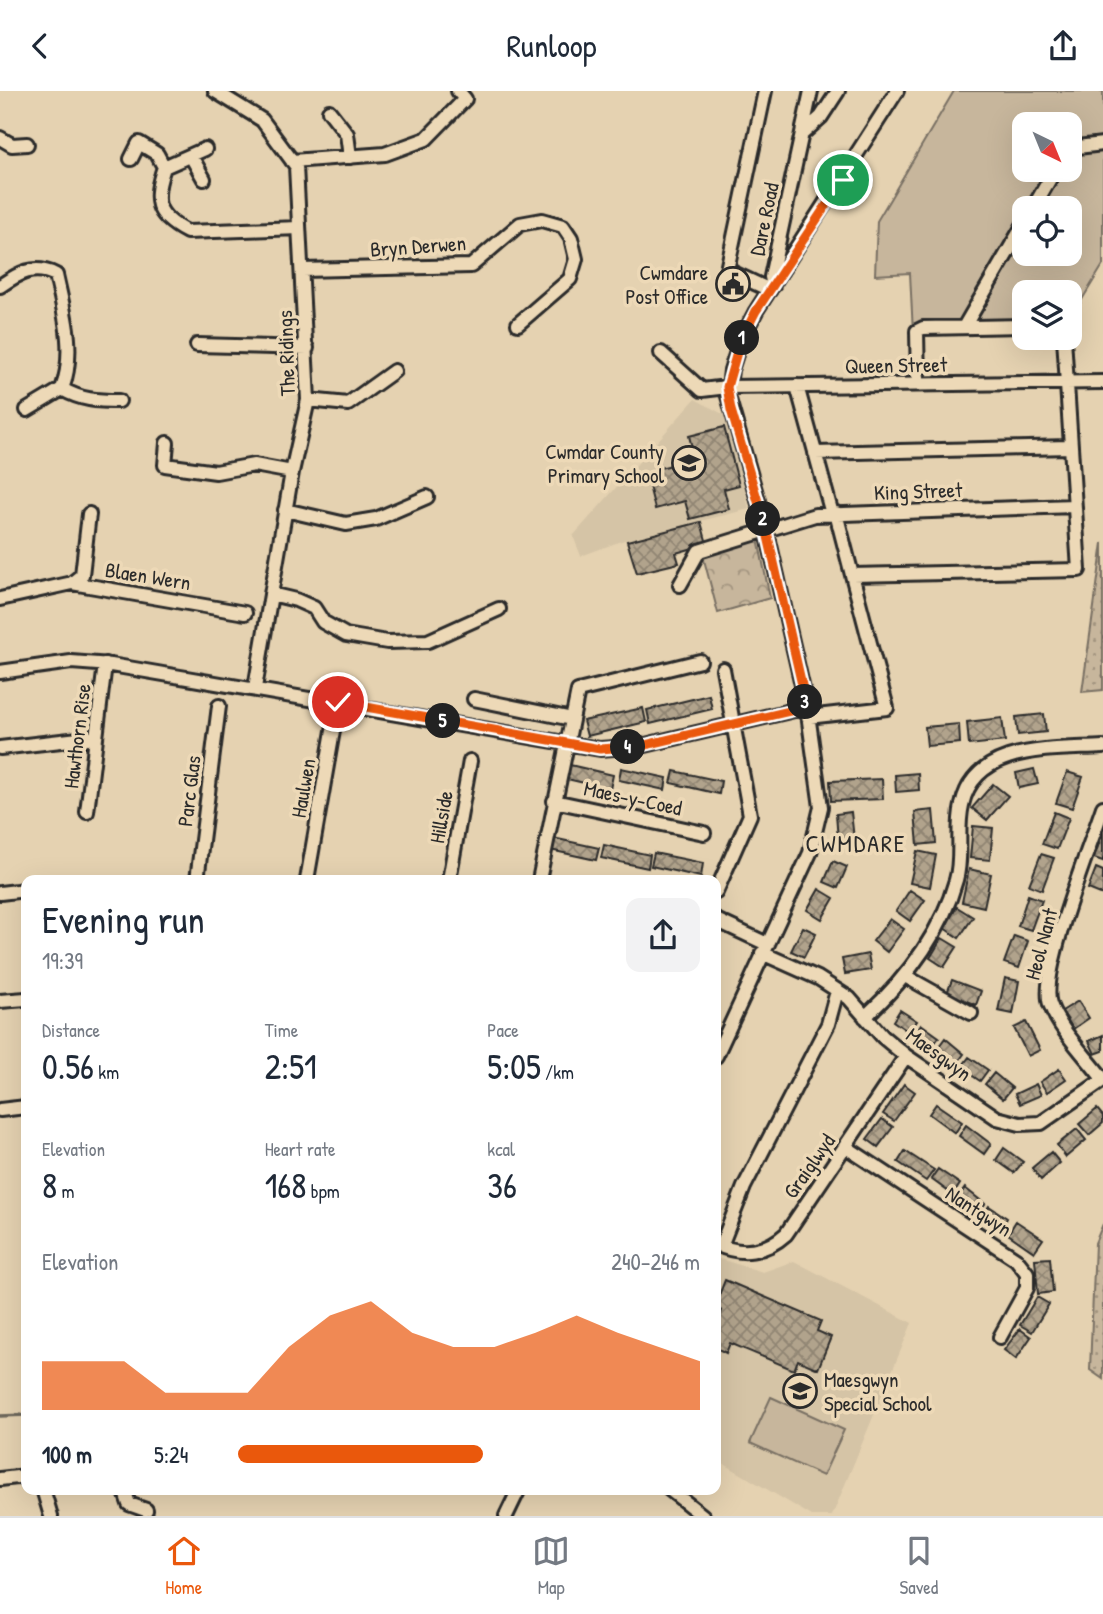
<!DOCTYPE html>
<html lang="en">
<head>
<meta charset="utf-8">
<style>
  :root { --surface:#fff; --page:#f2f2f3; --text:#1f2937; --muted:#747a83; --line:#e0e1e3; --accent:#ea580c }
  body { margin:0; font-family:"Patrick Hand",sans-serif; background:var(--page); color:var(--text); height:100vh; display:flex; flex-direction:column; font-size:26px; white-space:nowrap }
  * { box-sizing:border-box; margin:0 }
  p { font-size:23px; color:var(--muted) }
  .icon { flex:none; width:38px; height:38px; fill:none; stroke:currentColor; stroke-width:2; stroke-linecap:round; stroke-linejoin:round }
  .map { position:relative; flex:1; overflow:hidden }
  .drawer { position:absolute; left:21px; top:784px; width:700px; height:620px; display:flex; flex-direction:column; background:var(--surface); border-radius:14px; box-shadow:0 7px 28px #0002 }
  .drawer>* { flex:none }
  .needle { width:46px; rotate:137deg }
  .controls { position:absolute; left:1012px; top:21px; display:grid; gap:14px }
  .controls a { display:grid; place-items:center; width:70px; height:70px; border-radius:14px; background:var(--surface); box-shadow:0 7px 28px #0002; font-size:35px }
  .pin { position:absolute; display:grid; place-items:center; width:60px; height:60px; color:#fff; margin:-30px; border:4px solid #fff; border-radius:50%; box-shadow:0 2px 7px #0007 }
  .km { position:absolute; width:35px; height:35px; margin:-18px; border-radius:50%; background:#222; color:#fff; font-size:19px; line-height:35px; text-align:center }
  .round { display:grid; place-items:center; flex:none; width:74px; height:74px; border-radius:14px; background:var(--page) }
  .summary { display:flex; align-items:center; justify-content:space-between; height:119px; padding:0 21px }
  h1 { font-size:38px; font-weight:600; line-height:52px }
  .figures { display:grid; grid-template-columns:repeat(3,1fr); gap:10px; height:119px; padding:7px 21px }
  .figures div { display:grid; align-content:center }
  .figures b { font-size:35px; font-weight:600 }
  .figures small { font-size:19px; font-weight:400 }
  .figures p { font-size:19px }
  .chart { height:196px; padding:14px 21px }
  .chart p { display:flex; justify-content:space-between }
  .chart svg { width:100%; height:126px; margin-top:7px; fill:var(--accent); opacity:.7 }
  ul { padding:0 21px; list-style:none; font-size:23px }
  li { display:grid; grid-template-columns:112px 84px 1fr; align-items:center; height:52px }
  li i { height:18px; border-radius:9px; background:var(--accent) }
  header { display:flex; justify-content:space-between; align-items:center; height:91px; padding:0 21px; background:var(--surface); font-size:32px; font-weight:600 }
  .dock { display:flex; justify-content:space-around; align-items:center; height:98px; border-top:2px solid var(--line); background:var(--surface); font-size:19px; color:var(--muted) }
  .dock a { display:grid; justify-items:center; gap:4px }
  .dock .selected { color:var(--accent) }
  .map>svg:first-child { display:block }
  .built { fill:#d5c4a6 }
  .grass { fill:url(#grass-dots); stroke:#797064; stroke-width:2 }
  .park { fill:url(#park-crowns); stroke:#797064; stroke-width:2 }
  .garden { fill:#c7b69c; stroke:#797064; stroke-width:2; fill-rule:evenodd }
  .lines { fill:none; stroke-linecap:round; stroke-linejoin:round }
  .stream { stroke:#6e685c; stroke-width:3.5 }
  .building { fill:url(#building-cross-hatch); stroke:#2b2b2b; stroke-width:2 }
  .minor-casing { stroke:#2b2b2b; stroke-width:18 }
  .minor { stroke:#edd9b7; stroke-width:12 }
  .route-casing { stroke:#fff; stroke-width:14 }
  .route { stroke:#ea580c; stroke-width:9 }
  .labels { text-anchor:middle; dominant-baseline:central; stroke-width:7; stroke-linejoin:round; paint-order:stroke }
  .street-label { font-size:21px; fill:#2b2b2b; stroke:#edd9b7 }
  .poi-label { font-size:21px; fill:#2b2b2b; stroke:#edd9b7; text-anchor:end }
  .quarter-label { font-size:24px; letter-spacing:2px; fill:#2b2b2b; stroke:#edd9b7 }
</style>
</head>
<body>
<header><svg class="icon" aria-label="back" viewBox="0 0 24 24"><path d="M15 5l-7 7 7 7"/></svg>Runloop<svg class="icon" aria-label="share" viewBox="0 0 24 24"><path d="M12 15V3M7 8l5-5 5 5M5 13v7h14v-7"/></svg></header>
<div class="map">
<svg width="1103" height="1425" viewBox="0 0 1103 1425">
  <defs>
    <pattern id="grass-dots" width="8" height="8" patternUnits="userSpaceOnUse" patternTransform="scale(1.75)"><rect width="8" height="8" fill="#c7b69c"/><path d="M2 2h.1M6 6h.1" fill="none" stroke="#a2947f" stroke-width="1.8" stroke-linecap="round"/></pattern>
    <pattern id="park-crowns" width="20" height="18" patternUnits="userSpaceOnUse" patternTransform="scale(1.75)"><rect width="20" height="18" fill="#c7b69c"/><path d="M2 6a3 3 0 1 1 6 0M12 15a3 3 0 1 1 6 0" fill="none" stroke="#a2947f"/></pattern>
    <pattern id="building-cross-hatch" width="8" height="8" patternUnits="userSpaceOnUse" patternTransform="scale(1.75)"><rect width="8" height="8" fill="#b1a38c"/><path d="M0 0l8 8M0 8l8-8" fill="none" stroke="#908573"/></pattern>
  </defs>
  <rect width="100%" height="100%" fill="#e5d2b1"/>
  <filter id="ink" filterUnits="userSpaceOnUse"><feTurbulence type="fractalNoise" baseFrequency=".0143" numOctaves="2"/><feDisplacementMap in="SourceGraphic" scale="14" xChannelSelector="R" yChannelSelector="G"/><feConvolveMatrix kernelMatrix="1 2 1 2 8 2 1 2 1" color-interpolation-filters="sRGB"/></filter>
  <g filter="url(#ink)">
    <path class="built" d="M 695,308 L 730,327 L 749,418 L 624,449 L 581,465 L 573,445 Z
      M 716,1167 L 763,1181 L 794,1170 L 912,1232 L 832,1425 L 812,1425 L 716,1368 Z"/>
    <path class="grass" d="M 1103,452 L 1103,599 L 1082,601 Z
      M 1103,1133 L 1103,1288 L 1090,1279 L 1095,1152 Z"/>
    <path class="park" d="M 758,448 L 770,507 L 718,522 L 703,465 Z"/>
    <path class="garden" d="M 954,0 L 1103,0 L 1103,174 L 1069,230 L 1069,201 L 1024,201 L 1024,238 L 913,242 L 910,182 L 875,184 L 877,130 ZM 1024,33 L 1069,33 L 1069,79 L 1024,79 ZM 1024,117 L 1069,117 L 1069,163 L 1024,163 Z
      M 771,1306 L 844,1339 L 823,1385 L 750,1352 Z"/>
    <g class="lines">
      <path class="stream" d="M 0,1325 L 26,1324"/>
    </g>
    <path class="building" d="M 724,336 L 739,394 L 724,398 L 729,418 L 690,428 L 685,410 L 655,418 L 648,391 L 658,388 L 656,378 L 695,368 L 689,345 Z
      M 701,431 L 707,453 L 676,462 L 679,472 L 637,482 L 627,450 Z
      M 709,604 L 712,618 L 650,633 L 647,619 Z
      M 643,617 L 646,631 L 587,645 L 583,630 Z
      M 1044,623 L 1046,641 L 1018,644 L 1016,626 Z
      M 1002,627 L 1005,650 L 969,654 L 967,631 Z
      M 959,633 L 960,652 L 927,655 L 925,636 Z
      M 570,674 L 613,684 L 610,698 L 567,688 Z
      M 621,677 L 667,687 L 665,699 L 619,689 Z
      M 1034,678 L 1038,693 L 1019,697 L 1016,682 Z
      M 674,680 L 721,690 L 719,703 L 671,692 Z
      M 1067,681 L 1083,686 L 1072,717 L 1056,712 Z
      M 918,682 L 919,699 L 896,701 L 895,684 Z
      M 882,688 L 883,708 L 831,710 L 830,690 Z
      M 993,693 L 1008,705 L 987,729 L 972,717 Z
      M 933,719 L 936,752 L 918,754 L 915,721 Z
      M 851,721 L 854,748 L 838,749 L 836,723 Z
      M 1054,721 L 1069,727 L 1057,758 L 1042,753 Z
      M 973,735 L 993,737 L 990,769 L 970,767 Z
      M 1103,741 L 1103,770 L 1094,767 Z
      M 553,747 L 599,757 L 596,769 L 550,759 Z
      M 604,754 L 650,764 L 648,777 L 601,767 Z
      M 917,760 L 936,764 L 930,796 L 910,792 Z
      M 654,762 L 703,772 L 701,786 L 651,775 Z
      M 1041,763 L 1054,767 L 1042,799 L 1029,794 Z
      M 833,770 L 847,776 L 838,797 L 824,791 Z
      M 1096,777 L 1103,780 L 1103,804 L 1088,798 Z
      M 969,778 L 991,783 L 984,816 L 962,811 Z
      M 819,798 L 834,807 L 822,828 L 807,819 Z
      M 910,799 L 925,809 L 910,830 L 896,820 Z
      M 1028,804 L 1042,809 L 1031,839 L 1018,835 Z
      M 957,816 L 973,826 L 959,847 L 944,837 Z
      M 890,828 L 904,838 L 887,861 L 873,850 Z
      M 803,836 L 816,842 L 804,866 L 791,860 Z
      M 1014,845 L 1028,850 L 1019,877 L 1004,872 Z
      M 942,847 L 957,856 L 944,876 L 930,867 Z
      M 868,863 L 871,879 L 845,883 L 842,868 Z
      M 1005,887 L 1019,890 L 1013,923 L 998,920 Z
      M 952,889 L 981,900 L 976,914 L 947,902 Z
      M 1078,910 L 1089,927 L 1073,938 L 1062,920 Z
      M 900,919 L 917,930 L 909,941 L 893,930 Z
      M 1026,931 L 1040,959 L 1028,965 L 1014,937 Z
      M 921,933 L 939,946 L 932,956 L 914,944 Z
      M 1103,944 L 1103,960 L 1095,963 L 1089,950 Z
      M 945,947 L 964,963 L 955,975 L 936,959 Z
      M 969,966 L 988,979 L 980,990 L 961,977 Z
      M 1059,978 L 1066,988 L 1047,1001 L 1040,991 Z
      M 994,982 L 1012,997 L 1003,1008 L 985,993 Z
      M 904,993 L 915,1001 L 894,1030 L 883,1023 Z
      M 1036,993 L 1041,1004 L 1020,1013 L 1015,1003 Z
      M 936,1013 L 962,1031 L 955,1042 L 929,1023 Z
      M 1097,1018 L 1103,1025 L 1103,1032 L 1089,1044 L 1079,1033 Z
      M 882,1028 L 893,1036 L 878,1056 L 867,1048 Z
      M 966,1034 L 991,1053 L 984,1063 L 959,1045 Z
      M 1077,1038 L 1086,1049 L 1066,1066 L 1057,1054 Z
      M 1004,1057 L 1023,1071 L 1014,1082 L 996,1069 Z
      M 905,1060 L 934,1079 L 926,1090 L 898,1071 Z
      M 1051,1061 L 1060,1072 L 1041,1089 L 1032,1077 Z
      M 938,1078 L 960,1093 L 953,1104 L 931,1088 Z
      M 965,1097 L 985,1113 L 977,1123 L 957,1108 Z
      M 989,1115 L 1007,1127 L 1000,1139 L 982,1126 Z
      M 1016,1130 L 1043,1148 L 1034,1161 L 1008,1143 Z
      M 1050,1167 L 1053,1201 L 1038,1203 L 1035,1168 Z
      M 725,1189 L 821,1230 L 817,1240 L 831,1246 L 818,1278 L 798,1269 L 794,1279 L 730,1252 L 726,1262 L 716,1257 L 716,1235 L 722,1220 L 716,1217 L 716,1212 Z
      M 1037,1206 L 1049,1213 L 1032,1241 L 1020,1234 Z
      M 1020,1238 L 1031,1246 L 1016,1268 L 1004,1259 Z"/>
    <g class="lines">
      <g class="minor-casing">
        <path id="minor" d="M 215,0 L 262,29 L 296,75 L 308,309 L 292,381 L 255,597
          M 765,0 L 727,179 L 770,199
          M 329,20 L 347,43 L 350,66
          M 802,43 L 821,26 L 838,0
          M 0,47 L 12,54 L 27,53
          M 1069,57 L 1103,53
          M 191,65 L 204,88
          M 131,68 L 139,52 L 157,63 L 164,76 C 153,109 154,124 187,141 L 299,137
          M 292,70 L 385,63 L 426,48 L 465,8 L 458,0
          M 164,76 L 205,58
          M 1033,117 L 1055,79
          M 302,179 L 471,175 L 520,133 L 542,129 L 563,135 L 571,147 L 576,168 L 570,188 L 518,233
          M 0,195 C 19,182 34,173 56,184 C 64,221 76,260 62,298
          M 773,195 L 771,186 L 811,0
          M 964,236 L 1024,133
          M 197,254 L 307,257
          M 661,262 L 702,299 L 727,296 L 1103,291
          M 918,293 L 917,240 L 923,237 L 1024,235
          M 797,295 L 832,423
          M 308,309 L 348,313 L 394,280
          M 27,319 L 62,298 C 81,309 97,310 119,310
          M 167,352 L 165,374 L 216,381 L 254,374 L 292,381
          M 815,362 L 1069,356
          M 285,419 L 346,433 L 376,428 L 427,406
          M 836,422 L 852,484 L 1079,479 L 1064,247
          M 72,492 L 245,522
          M 680,494 L 699,460 L 815,424 L 1074,415
          M 271,503 L 296,509 L 314,517 L 323,531 L 346,544 L 387,551 L 428,550 L 499,518
          M 0,508 L 72,492 L 82,484 L 89,423
          M 0,581 L 71,571 L 111,574 L 600,658 L 641,655 L 807,616
          M 474,608 L 572,628
          M 808,626 L 887,617 L 852,484
          M 0,657 L 96,646
          M 554,710 L 704,742
          M 1103,716 C 1091,753 1039,882 1050,913 C 1060,940 1086,965 1103,988
          M 87,721 L 105,573
          M 197,789 L 219,615
          M 307,789 L 338,611
          M 449,789 L 470,670
          M 539,789 L 578,600 L 700,570
          M 716,801 L 750,724 L 723,578
          M 0,802 L 26,799
          M 716,829 L 767,853
          M 762,862 L 818,887 L 849,907 L 883,946 L 906,965 L 997,1027 L 1020,1033 L 1041,1032 L 1103,989
          M 905,885 L 971,922
          M 0,910 L 26,908
          M 865,926 C 905,889 941,843 956,789 C 963,766 956,739 962,714 C 975,652 1055,659 1103,656
          M 716,965 L 810,762 L 821,716 L 807,616 L 767,441 L 728,305 L 731,279 L 740,251 L 756,220 L 897,0
          M 0,1019 L 26,1016
          M 846,1056 L 1016,1168 L 1027,1182 L 1027,1197 L 1000,1246
          M 716,1153 C 741,1165 765,1162 786,1143 L 906,965
          M 721,1155 L 744,1096 L 828,933 L 837,900
          M 0,1388 L 26,1385
          M 43,1398 L 51,1425
          M 124,1398 L 129,1413 L 146,1419
          M 669,1398 L 703,1425
          M 506,1425 L 519,1398"/>
      </g>
      <use href="#minor" class="minor"/>
    </g>
  </g>
  <g class="lines" filter="url(#ink)">
    <g class="route-casing">
      <path id="route" d="M 338,611 L 600,658 L 641,655 L 807,616 L 767,441 L 731,319 L 727,296 L 740,251 L 756,220 L 843,89"/>
    </g>
    <use href="#route" class="route"/>
  </g>
  <defs>
    <g id="civic-ring" transform="scale(1.75)"><circle r="9.5" fill="#edd9b7" stroke="#2b2b2b" stroke-width="1.5"/><path d="M-.6-6.5H3V-4.5H.6V-3L4-1V1h2V6H-6V1h2V-1L-.6-3ZM-1.2 2.5V6h2.4V2.5Z" fill="#2b2b2b"/></g>
    <g id="school-ring" transform="scale(1.75)"><circle r="9.5" fill="#edd9b7" stroke="#2b2b2b" stroke-width="1.5"/><path d="M0-5L7-2L0 1L-7-2ZM-4 1L0 2.5L4 1V4Q0 6-4 4Z" fill="#2b2b2b"/></g>
  </defs>
  <g fill-rule="evenodd">
    <use href="#civic-ring" x="733" y="193"/>
    <use href="#school-ring" x="689" y="372"/>
    <use href="#school-ring" x="800" y="1300"/>
  </g>
  <g class="labels">
    <g class="street-label">
      <text transform="translate(764 128) rotate(-78)">Dare Road</text>
      <text transform="translate(418 155) rotate(-4)">Bryn Derwen</text>
      <text transform="translate(286 262) rotate(-92)">The Ridings</text>
      <text transform="translate(896 274) rotate(-1)">Queen Street</text>
      <text transform="translate(918 400) rotate(-2)">King Street</text>
      <text transform="translate(148 485) rotate(9)">Blaen Wern</text>
      <text transform="translate(77 645) rotate(-83)">Hawthorn Rise</text>
      <text transform="translate(303 697) rotate(-80)">Haulwen</text>
      <text transform="translate(189 700) rotate(-83)">Parc Glas</text>
      <text transform="translate(633 707) rotate(12)">Maes-y-Coed</text>
      <text transform="translate(441 726) rotate(-80)">Hillside</text>
      <text transform="translate(1041 853) rotate(-75)">Heol Nant</text>
      <text transform="translate(939 963) rotate(36)">Maesgwyn</text>
      <text transform="translate(809 1075) rotate(-55)">Graiglwyd</text>
      <text transform="translate(979 1120) rotate(33)">Nantgwyn</text>
    </g>
    <g class="poi-label">
      <text x="708" y="181">Cwmdare<tspan x="708" dy="24">Post Office</tspan></text>
      <text x="664" y="360">Cwmdar County<tspan x="664" dy="24">Primary School</tspan></text>
      <text x="824" y="1288" text-anchor="start">Maesgwyn<tspan x="824" dy="24">Special School</tspan></text>
    </g>
    <g class="quarter-label">
      <text x="856" y="752">CWMDARE</text>
    </g>
  </g>
</svg>
<div class="controls">
<a><svg class="needle" viewBox="-14 -14 28 28"><path d="M0-13l5 13h-10z" fill="#e53935"/><path d="M0 13l5-13h-10z" fill="#747a83"/></svg></a>
<a><svg class="icon" aria-label="locate" viewBox="0 0 24 24"><circle cx="12" cy="12" r="6"/><path d="M12 2v4M12 18v4M2 12h4M18 12h4"/></svg></a>
<a><svg class="icon" aria-label="layers" viewBox="0 0 24 24"><path d="M12 4l9 5-9 5-9-5zM3 14l9 5 9-5"/></svg></a>
</div>
<div class="pin" style="left:843px;top:89px;background:#1e9e55"><svg class="icon" aria-label="arrive" viewBox="0 0 24 24"><path d="M6 21V4h12l-3 4 3 4H6"/></svg></div>
<div class="pin" style="left:338px;top:611px;background:#d93025"><svg class="icon" aria-label="check" viewBox="0 0 24 24"><path d="M5 12l5 5 9-10"/></svg></div>
<b class="km" style="left:742px;top:247px">1</b>
<b class="km" style="left:763px;top:428px">2</b>
<b class="km" style="left:805px;top:611px">3</b>
<b class="km" style="left:628px;top:656px">4</b>
<b class="km" style="left:443px;top:630px">5</b>
<section class="drawer">
<div class="summary"><div><h1>Evening run</h1><p>19:39</p></div><a class="round"><svg class="icon" aria-label="share" viewBox="0 0 24 24"><path d="M12 15V3M7 8l5-5 5 5M5 13v7h14v-7"/></svg></a></div>
<div class="figures">
<div><p>Distance</p><b>0.56<small> km</small></b></div>
<div><p>Time</p><b>2:51</b></div>
<div><p>Pace</p><b>5:05<small> /km</small></b></div>
</div>
<div class="figures">
<div><p>Elevation</p><b>8<small> m</small></b></div>
<div><p>Heart rate</p><b>168<small> bpm</small></b></div>
<div><p>kcal</p><b>36</b></div>
</div>
<div class="chart"><p><span>Elevation</span>240–246 m</p>
<svg viewBox="0 0 160 44" preserveAspectRatio="none"><path d="M0 44V27L10 27L20 27L30 38L40 38L50 38L60 22L70 11L80 6L90 17L100 22L110 22L120 17L130 11L140 17L150 22L160 27V44z"/></svg>
</div>
<ul>
<li><b>100 m</b>5:24<i style="width:53%"></i></li>
</ul>
</section>
</div>
<nav class="dock">
<a class="selected"><svg class="icon" aria-label="home" viewBox="0 0 24 24"><path d="M3 11l9-7 9 7M6 9v11h12V9"/></svg>Home</a>
<a><svg class="icon" aria-label="map" viewBox="0 0 24 24"><path d="M3 6l6-2 6 2 6-2v14l-6 2-6-2-6 2zM9 4v14M15 6v14"/></svg>Map</a>
<a><svg class="icon" aria-label="saved" viewBox="0 0 24 24"><path d="M7 4h10v16l-5-4-5 4z"/></svg>Saved</a>
</nav>
</body>
</html>
